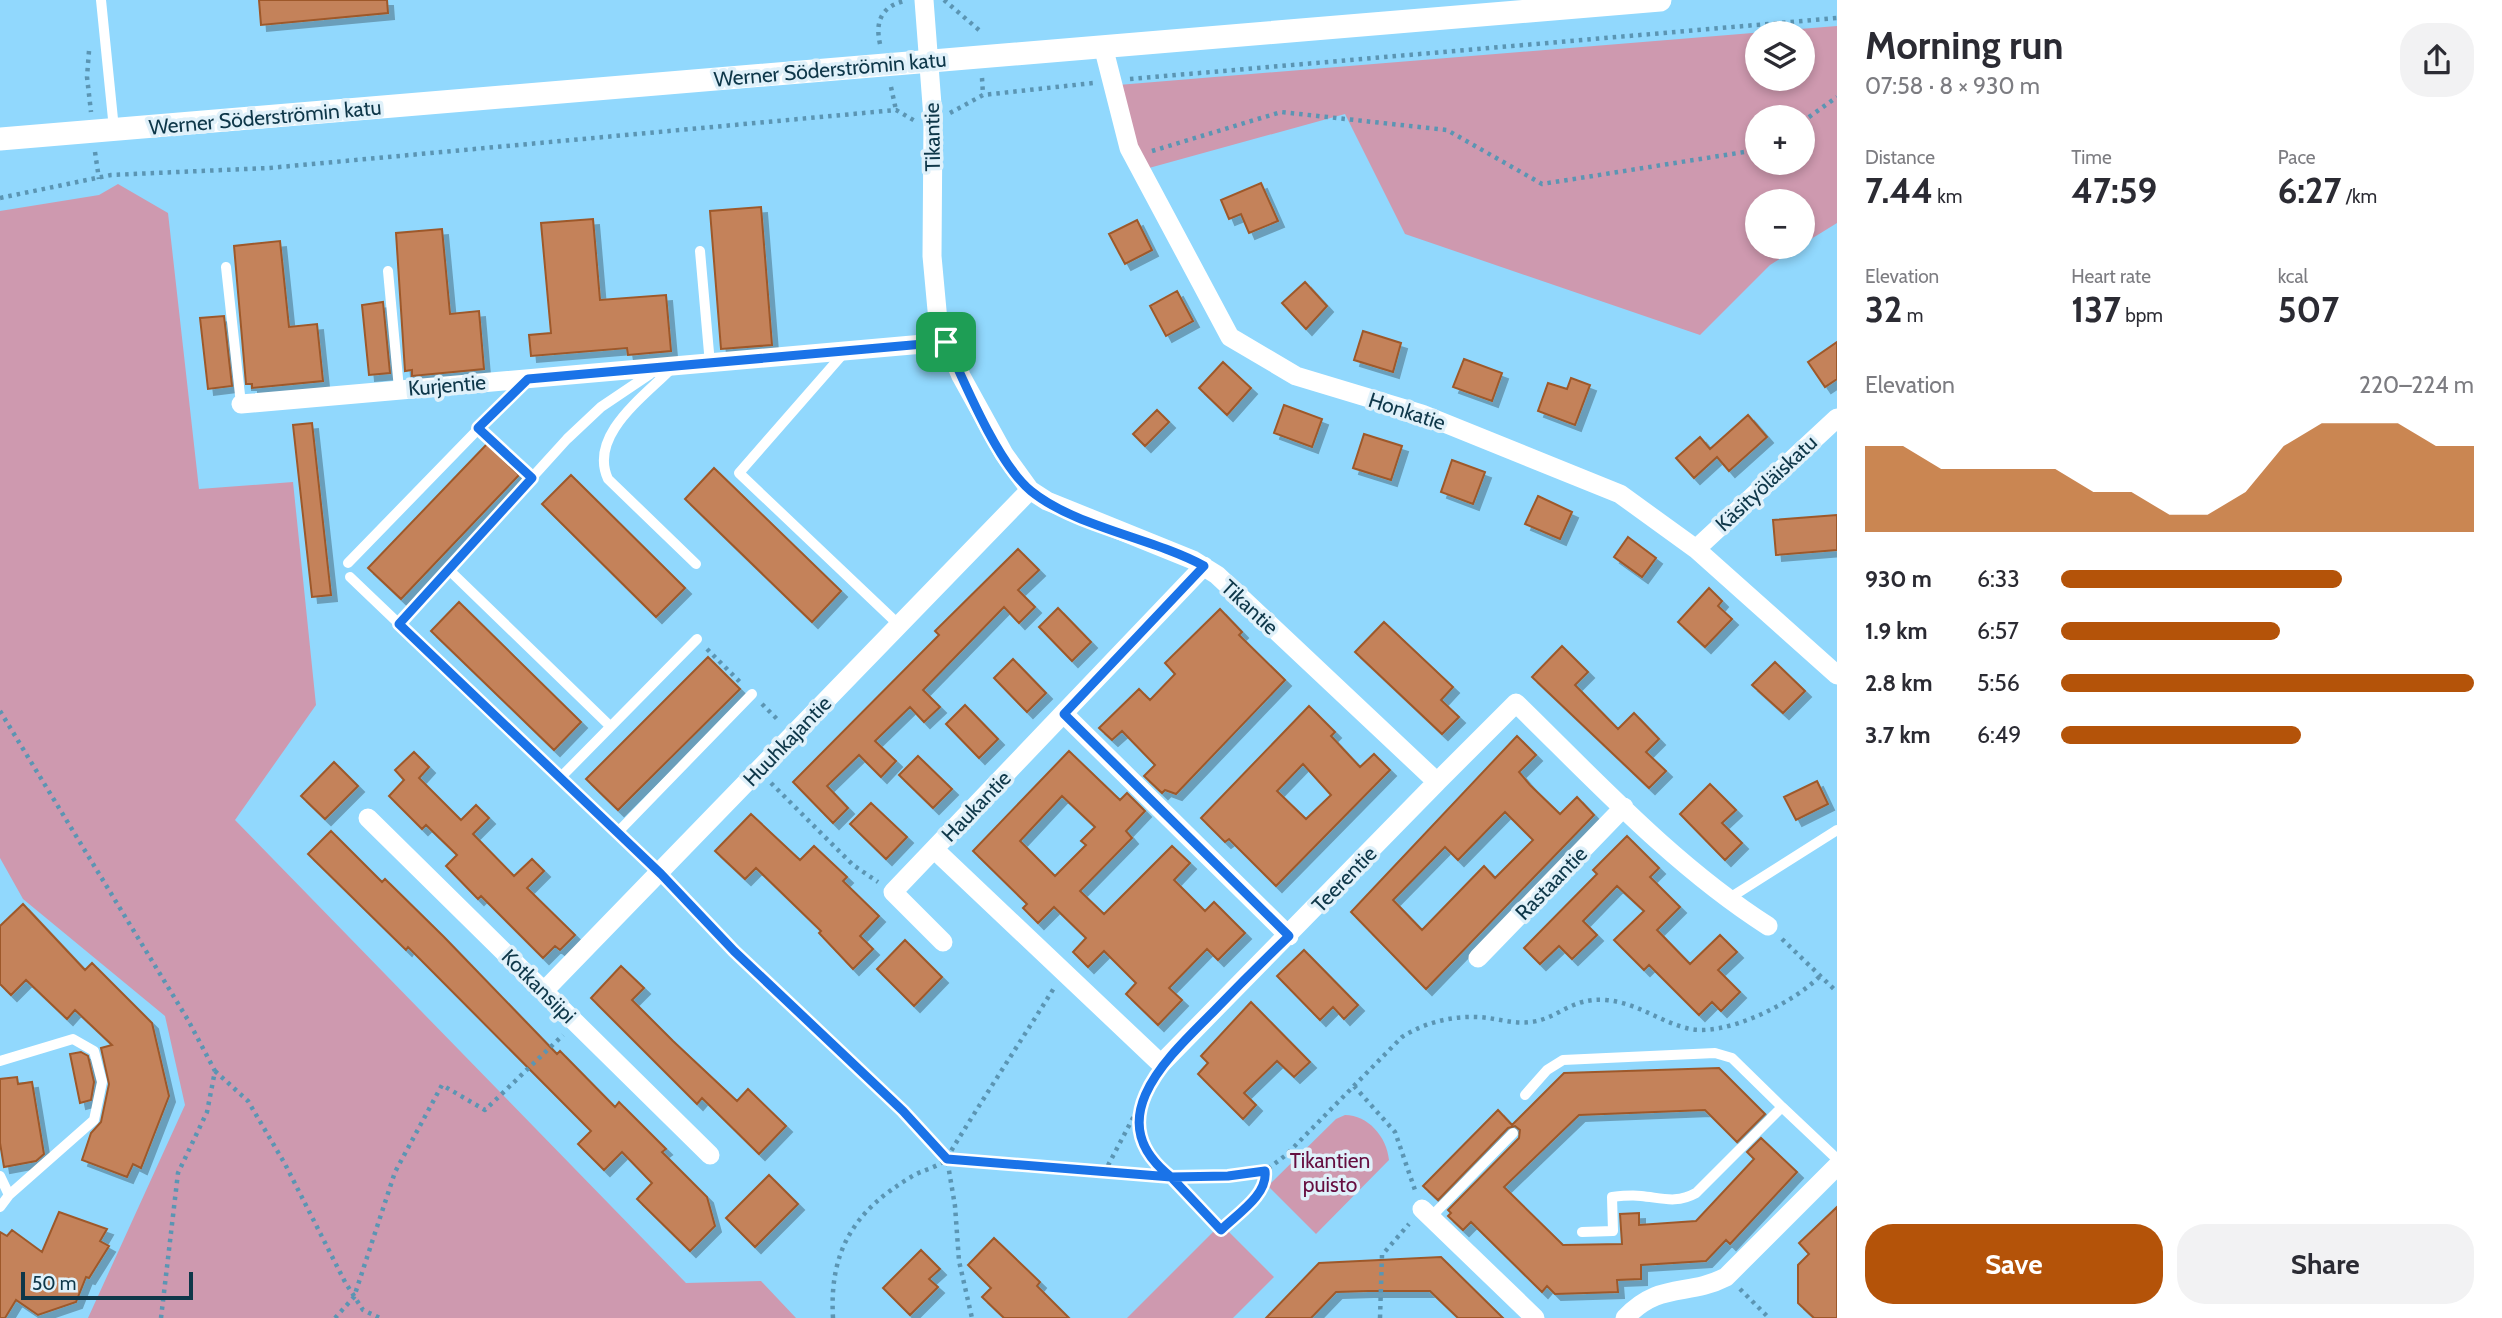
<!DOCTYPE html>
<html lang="en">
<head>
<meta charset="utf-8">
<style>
  :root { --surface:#fff; --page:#f2f2f3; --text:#2b2b33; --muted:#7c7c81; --accent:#b45309 }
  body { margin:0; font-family:Cabin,sans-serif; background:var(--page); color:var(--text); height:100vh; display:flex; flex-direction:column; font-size:26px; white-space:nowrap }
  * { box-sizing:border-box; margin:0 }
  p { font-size:23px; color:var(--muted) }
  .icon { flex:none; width:38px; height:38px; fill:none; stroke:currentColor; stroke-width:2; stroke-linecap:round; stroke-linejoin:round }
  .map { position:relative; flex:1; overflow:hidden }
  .drawer { display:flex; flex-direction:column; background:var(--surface); width:665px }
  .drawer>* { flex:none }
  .controls { position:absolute; left:1745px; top:21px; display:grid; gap:14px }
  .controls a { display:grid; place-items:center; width:70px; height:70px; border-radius:50%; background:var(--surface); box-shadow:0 4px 10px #0003; font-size:35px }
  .scale { position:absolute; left:21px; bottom:18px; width:172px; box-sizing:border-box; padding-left:7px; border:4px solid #0e3749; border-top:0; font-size:19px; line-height:24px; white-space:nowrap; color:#0e3749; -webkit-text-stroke:5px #e0f1fa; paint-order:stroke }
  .pin { position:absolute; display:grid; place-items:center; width:60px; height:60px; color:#fff; margin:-30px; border-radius:14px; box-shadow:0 4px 10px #0006 }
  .round { display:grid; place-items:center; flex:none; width:74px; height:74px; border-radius:28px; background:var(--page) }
  .overview { display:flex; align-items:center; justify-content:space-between; height:119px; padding:0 28px }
  h1 { font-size:38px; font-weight:700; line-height:52px }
  .figures { display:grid; grid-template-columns:repeat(3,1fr); gap:10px; height:119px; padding:7px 28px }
  .figures div { display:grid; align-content:center }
  .figures b { font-size:35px; font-weight:700 }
  .figures small { font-size:19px; font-weight:400 }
  .figures p { font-size:19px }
  .chart { height:196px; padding:14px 28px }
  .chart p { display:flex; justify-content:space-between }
  .chart svg { width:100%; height:126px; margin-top:7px; fill:var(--accent); opacity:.7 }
  .primary-button { display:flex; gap:14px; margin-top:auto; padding:14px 28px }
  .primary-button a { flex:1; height:80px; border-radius:28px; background:var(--accent); color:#fff; font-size:28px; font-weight:700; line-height:80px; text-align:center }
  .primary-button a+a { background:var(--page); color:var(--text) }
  ul { padding:0 28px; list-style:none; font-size:23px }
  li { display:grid; grid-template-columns:112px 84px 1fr; align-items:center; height:52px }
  li i { height:18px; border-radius:9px; background:var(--accent) }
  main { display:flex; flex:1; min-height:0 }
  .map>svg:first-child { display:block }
  .green { fill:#ce99af; fill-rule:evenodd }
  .building { fill:#c4825a; stroke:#9e592a; stroke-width:2; fill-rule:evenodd; filter:url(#shadow) }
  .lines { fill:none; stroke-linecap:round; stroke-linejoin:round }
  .path { stroke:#5b95b3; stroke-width:4.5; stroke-dasharray:3.5 5; stroke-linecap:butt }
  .service { stroke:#fff; stroke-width:10 }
  .minor { stroke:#fff; stroke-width:19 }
  .tertiary { stroke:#fff; stroke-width:23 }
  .route-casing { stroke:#fff; stroke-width:14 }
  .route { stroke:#1a73e8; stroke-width:9 }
  .labels { text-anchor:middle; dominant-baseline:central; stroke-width:7; stroke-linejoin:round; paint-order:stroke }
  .street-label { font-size:21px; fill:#0e3749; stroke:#e0f1fa }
  .park-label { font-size:21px; fill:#660e40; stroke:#e0f1fa }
</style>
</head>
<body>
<main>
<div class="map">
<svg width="1837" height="1318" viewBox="0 0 1837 1318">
  <defs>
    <filter id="shadow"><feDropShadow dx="6" dy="6" stdDeviation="0" flood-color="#0004"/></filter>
  </defs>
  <rect width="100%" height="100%" fill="#91d8fd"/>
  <path class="green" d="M 1837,26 L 1837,223 L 1803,244 L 1802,201 L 1757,201 L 1757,247 L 1799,247 L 1770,265 L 1700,335 L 1405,234 L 1345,114 L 1149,168 L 1136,146 L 1118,85 ZM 1757,33 L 1802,33 L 1802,79 L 1757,79 ZM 1757,117 L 1802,117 L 1802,163 L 1757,163 Z
    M 118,184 L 168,213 L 199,489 L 293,482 L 316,705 L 235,820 L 686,1283 L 761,1281 L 796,1318 L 88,1318 L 185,1105 L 165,1016 L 23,899 L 0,858 L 0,211 L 99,195 Z
    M 1345,1115 C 1368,1115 1387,1137 1389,1160 L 1316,1234 L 1268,1186 L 1336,1119 Z
    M 1221,1224 L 1274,1277 L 1233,1318 L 1127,1318 Z"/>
  <path class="building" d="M 259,0 L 387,0 L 388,13 L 261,25 Z
    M 1261,183 L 1278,221 L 1249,233 L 1241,214 L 1229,219 L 1221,200 Z
    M 761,207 L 772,345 L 721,349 L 710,211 Z
    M 593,219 L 600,300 L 666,295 L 671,351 L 628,355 L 627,348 L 531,356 L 529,335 L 551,333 L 541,223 Z
    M 1137,220 L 1152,250 L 1125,264 L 1109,234 Z
    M 442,229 L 450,314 L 479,311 L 484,369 L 412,376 L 412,370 L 405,371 L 396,233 Z
    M 280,241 L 289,327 L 317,324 L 323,381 L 252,388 L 252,384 L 246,384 L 234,246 Z
    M 1305,282 L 1327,306 L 1306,329 L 1282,303 Z
    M 1177,291 L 1193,321 L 1166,336 L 1150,306 Z
    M 383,302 L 390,373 L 369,375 L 362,305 Z
    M 224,316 L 232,386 L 208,389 L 200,318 Z
    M 1363,331 L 1401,343 L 1393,372 L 1354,360 Z
    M 1837,342 L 1837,379 L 1825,387 L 1808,362 Z
    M 1464,359 L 1502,373 L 1492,401 L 1453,387 Z
    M 1223,362 L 1251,388 L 1227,415 L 1199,388 Z
    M 1571,378 L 1590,385 L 1575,425 L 1538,411 L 1548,383 L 1567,389 Z
    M 1284,405 L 1322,419 L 1312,447 L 1274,433 Z
    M 1157,410 L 1169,422 L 1145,446 L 1133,434 Z
    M 1748,415 L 1767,437 L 1729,471 L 1717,457 L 1694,478 L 1676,458 L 1700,437 L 1710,449 Z
    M 312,423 L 331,595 L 312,597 L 293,425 Z
    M 1364,434 L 1402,446 L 1391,480 L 1353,468 Z
    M 487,444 L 519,475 L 401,599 L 368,568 Z
    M 1452,460 L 1485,472 L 1473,504 L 1441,492 Z
    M 714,468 L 841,591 L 812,622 L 685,499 Z
    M 571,475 L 685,588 L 656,617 L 542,504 Z
    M 1538,496 L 1572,512 L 1560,539 L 1525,524 Z
    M 1837,515 L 1837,550 L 1776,555 L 1773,520 Z
    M 1628,537 L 1656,558 L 1642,577 L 1614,557 Z
    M 1018,549 L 1039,570 L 1018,590 L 1035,607 L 1019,623 L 1004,607 L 923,690 L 940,707 L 924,722 L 910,707 L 875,741 L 896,761 L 881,777 L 859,755 L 827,786 L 848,808 L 833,823 L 793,782 L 939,635 L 935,631 Z
    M 1709,588 L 1722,601 L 1718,606 L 1732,619 L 1705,647 L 1678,622 Z
    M 459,602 L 581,722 L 554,750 L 431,631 Z
    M 1058,608 L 1091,642 L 1072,661 L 1039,627 Z
    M 1220,609 L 1242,632 L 1239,635 L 1285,680 L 1176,794 L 1165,790 L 1162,793 L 1144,776 L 1155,765 L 1122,731 L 1112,740 L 1099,728 L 1139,689 L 1150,700 L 1175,674 L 1165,663 Z
    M 1384,622 L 1453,687 L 1441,700 L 1459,717 L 1442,734 L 1355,652 Z
    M 1562,646 L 1588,672 L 1575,685 L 1618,729 L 1634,713 L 1659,739 L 1646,752 L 1666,771 L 1649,788 L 1532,677 Z
    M 708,657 L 740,689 L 618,810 L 586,779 Z
    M 1013,659 L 1046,693 L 1027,712 L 994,678 Z
    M 1775,662 L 1805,691 L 1783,713 L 1752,685 Z
    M 965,705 L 998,739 L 979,758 L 946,724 Z
    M 1309,706 L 1335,732 L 1331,736 L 1360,767 L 1374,754 L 1390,770 L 1276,886 L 1229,839 L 1225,842 L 1201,818 ZM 1303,764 L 1331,795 L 1306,819 L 1277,791 Z
    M 1517,736 L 1536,755 L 1519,772 L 1530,785 L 1560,814 L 1577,797 L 1594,815 L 1426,989 L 1351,912 ZM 1505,812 L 1533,840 L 1495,878 L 1484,866 L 1422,930 L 1393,900 L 1445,847 L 1458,860 Z
    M 1069,751 L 1120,800 L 1127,793 L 1145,811 L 1126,831 L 1132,838 L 1080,891 L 1104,914 L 1172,846 L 1190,863 L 1174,880 L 1205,911 L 1214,902 L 1245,933 L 1218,960 L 1207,949 L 1169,988 L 1182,1000 L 1158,1025 L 1126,994 L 1136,983 L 1104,951 L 1088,967 L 1073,952 L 1086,938 L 1054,907 L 1038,923 L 1023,908 L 1027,904 L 973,851 ZM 1062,796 L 1095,827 L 1081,841 L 1086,845 L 1055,876 L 1020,841 Z
    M 414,752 L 429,767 L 419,778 L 461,820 L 476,805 L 489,818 L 473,834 L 514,876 L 532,859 L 544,871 L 527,888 L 575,935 L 560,950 L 555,946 L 543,958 L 481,896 L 478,899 L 446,866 L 457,855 L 426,825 L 422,829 L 389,796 L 404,780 L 395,770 Z
    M 918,756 L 952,789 L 933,808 L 899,775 Z
    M 334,762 L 358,786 L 325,819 L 301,796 Z
    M 1817,781 L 1828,804 L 1796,820 L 1784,797 Z
    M 1710,784 L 1736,810 L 1722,823 L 1742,843 L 1725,860 L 1680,814 Z
    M 871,803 L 907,837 L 886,859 L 850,824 Z
    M 751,814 L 800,860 L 814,846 L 847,877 L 843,881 L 879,916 L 860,936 L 873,949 L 853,969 L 819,933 L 821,931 L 756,868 L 745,879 L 715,851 Z
    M 331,831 L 382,882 L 385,879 L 444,937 L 557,1054 L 560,1051 L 615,1107 L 619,1102 L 666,1149 L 662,1152 L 707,1197 L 715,1226 L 690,1251 L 637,1199 L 652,1183 L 622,1152 L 604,1170 L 578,1144 L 591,1131 L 408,947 L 406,950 L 308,854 Z
    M 1627,836 L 1659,868 L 1650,877 L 1680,907 L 1657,930 L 1690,964 L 1720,935 L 1737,952 L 1718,970 L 1740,992 L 1721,1011 L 1712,1002 L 1699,1015 L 1649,965 L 1644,970 L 1614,940 L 1644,911 L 1617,886 L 1583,921 L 1597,935 L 1572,959 L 1559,946 L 1540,964 L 1524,948 L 1597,874 L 1593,870 Z
    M 23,904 L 85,970 L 92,963 L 152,1023 L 169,1096 L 141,1168 L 133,1164 L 127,1177 L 82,1160 L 91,1133 L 101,1122 L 109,1084 L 101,1048 L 112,1045 L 75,1010 L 67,1019 L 26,980 L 11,995 L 0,984 L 0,926 Z
    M 905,940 L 942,977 L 914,1006 L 877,969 Z
    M 1304,950 L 1358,1005 L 1344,1019 L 1333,1007 L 1320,1020 L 1277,976 Z
    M 621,966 L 644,988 L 632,1000 L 673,1041 L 737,1101 L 748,1089 L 786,1126 L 759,1154 L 702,1098 L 697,1104 L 591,998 Z
    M 1251,1002 L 1310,1062 L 1294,1077 L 1277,1061 L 1244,1093 L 1256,1105 L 1243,1119 L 1198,1074 L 1208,1063 L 1201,1056 Z
    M 81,1052 L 88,1056 L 94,1082 L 91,1100 L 80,1103 L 70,1054 Z
    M 1719,1068 L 1765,1114 L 1737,1142 L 1705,1110 L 1579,1115 L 1504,1187 L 1563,1245 L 1622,1244 L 1620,1214 L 1639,1213 L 1639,1225 L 1696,1221 L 1754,1159 L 1747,1152 L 1761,1138 L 1797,1172 L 1730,1244 L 1726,1240 L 1706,1261 L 1641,1265 L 1641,1279 L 1617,1280 L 1618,1292 L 1555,1294 L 1547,1286 L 1542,1292 L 1471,1222 L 1463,1230 L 1448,1216 L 1451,1213 L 1448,1210 L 1519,1138 L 1520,1130 L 1515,1126 L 1508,1128 L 1438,1200 L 1423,1186 L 1498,1110 L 1512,1125 L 1564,1073 Z
    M 17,1077 L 18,1084 L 32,1082 L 44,1154 L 36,1161 L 4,1167 L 0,1143 L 0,1079 Z
    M 769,1175 L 798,1204 L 755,1247 L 726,1218 Z
    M 1837,1207 L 1837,1318 L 1814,1318 L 1798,1303 L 1798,1265 L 1809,1254 L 1799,1243 Z
    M 59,1212 L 107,1229 L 100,1241 L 109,1246 L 89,1278 L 86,1277 L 76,1302 L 38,1315 L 16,1300 L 5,1318 L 0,1318 L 0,1232 L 7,1236 L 12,1230 L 42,1252 Z
    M 994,1238 L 1040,1282 L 1037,1286 L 1069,1318 L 1004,1318 L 982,1297 L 991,1288 L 968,1265 Z
    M 921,1250 L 940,1269 L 929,1279 L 938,1287 L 910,1315 L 883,1288 Z
    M 1441,1257 L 1503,1318 L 1458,1318 L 1430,1291 L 1368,1291 L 1336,1292 L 1311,1318 L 1266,1318 L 1319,1263 Z"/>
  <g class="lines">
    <path class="path" d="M 944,0 L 979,30 L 979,35
      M 880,44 C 875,22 881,7 904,1
      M 89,51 L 87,77 L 91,112
      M 982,78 L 983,95
      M 1130,79 L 1837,18
      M 891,87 L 896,110
      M 950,113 L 983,95 L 1093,83
      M 1802,122 L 1837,97
      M 1152,151 L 1281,112 L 1447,130 L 1542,184 L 1757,150
      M 95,152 L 99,179
      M 0,198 L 111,175 L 269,168 L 896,110 L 915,121
      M 489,438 L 521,468
      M 707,649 L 743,685
      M 762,704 L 780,722
      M 0,711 L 188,1020 L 215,1071 L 207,1112 L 178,1173 L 161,1318
      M 771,783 L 853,865 L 878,882
      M 671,887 L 903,1111 L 947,1159 L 955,1206 L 959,1261 L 972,1318
      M 1782,939 L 1837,992
      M 215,1071 L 248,1101 L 285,1164 L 345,1282 L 363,1310 L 380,1318
      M 1354,1086 L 1395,1132 L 1416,1193
      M 1139,1110 L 1139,1130 L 1149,1158 L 1221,1230 C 1238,1214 1268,1195 1265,1171
      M 947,1159 L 1191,1178 L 1265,1171 L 1286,1155 L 1402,1037 C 1427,1021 1459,1014 1488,1018 C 1502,1020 1517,1024 1531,1022 C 1558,1019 1571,997 1606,1000 C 1637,1003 1657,1020 1686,1028 C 1723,1039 1795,1002 1820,976
      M 1104,1173 L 1153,1080
      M 1740,1289 L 1769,1318
      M 335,1318 L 354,1297 L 395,1172 L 442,1085 L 485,1110 L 563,1035
      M 833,1318 C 829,1251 854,1211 911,1177 C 921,1170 942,1167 948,1156 C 982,1100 1019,1044 1054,988
      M 1380,1318 L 1382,1255 L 1409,1224"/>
    <path class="service" d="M 101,0 L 114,129
      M 700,251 L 710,364
      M 226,267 L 241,404
      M 388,271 L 399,389
      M 843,354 L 739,473 L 898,624
      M 672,368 C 645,396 588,435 608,479 L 696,564
      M 348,563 L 526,380
      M 448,569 L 610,726
      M 350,577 L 661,874
      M 399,624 L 567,439 L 601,407 L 650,374
      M 560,778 L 697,639
      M 617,833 L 752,694
      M 1728,899 L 1837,830
      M 0,1061 L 73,1039 L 94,1051 L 102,1082 L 94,1120 L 9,1195
      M 1525,1095 L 1547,1070 L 1563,1060 L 1715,1053 L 1732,1058 L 1782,1107
      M 0,1176 L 9,1195 L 0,1207
      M 1431,1217 L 1513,1133
      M 1582,1232 L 1613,1231 L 1612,1197 C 1621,1196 1632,1195 1641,1196 C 1662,1198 1676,1204 1696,1193 L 1782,1107 L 1837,1159"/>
    <path class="minor" d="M 924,0 L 933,118 L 932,256 L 938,321 L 961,376 L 1004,454 L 1030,490 L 1047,501 L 1193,560 L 1217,575 L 1437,782 L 1516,703 C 1595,780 1674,866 1768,926
      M 1103,46 L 1129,148 L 1230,337 L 1296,376 L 1422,414 L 1620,494 L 1696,549 L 1837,675
      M 241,404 L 946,342
      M 1696,549 L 1837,418
      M 1204,566 L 934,849 L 1161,1064 L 1437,782
      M 1064,714 L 1289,936
      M 368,818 L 710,1155
      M 934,849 L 893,892 L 943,942
      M 1478,958 L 1624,807
      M 544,991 L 1030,490
      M 1422,1209 L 1535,1318
      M 1625,1318 C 1660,1281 1687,1297 1726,1277 L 1837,1166"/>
    <path class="tertiary" d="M 0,139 L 1660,0"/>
  </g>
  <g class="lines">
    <g class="route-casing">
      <path id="route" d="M 946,342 L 528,379 L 478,428 L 532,478 L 399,624 L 661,874 L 734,951 L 903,1111 L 947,1159 L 1171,1177 L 1221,1230 C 1237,1214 1268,1195 1265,1171 L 1228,1176 L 1171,1177 C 1098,1120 1167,1058 1213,1012 C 1238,986 1263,961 1289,936 L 1064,714 L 1204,566 C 1153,538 1075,527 1031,491 C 998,464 964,382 946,342"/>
    </g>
    <use href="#route" class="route"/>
  </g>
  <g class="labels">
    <g class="street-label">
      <text transform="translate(830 69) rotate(-5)">Werner Söderströmin katu</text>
      <text transform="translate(265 117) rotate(-5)">Werner Söderströmin katu</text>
      <text transform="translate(932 137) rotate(-91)">Tikantie</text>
      <text transform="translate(447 385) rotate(-5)">Kurjentie</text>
      <text transform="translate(1407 411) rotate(18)">Honkatie</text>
      <text transform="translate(1766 483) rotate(-43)">Käsityöläiskatu</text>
      <text transform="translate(1250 607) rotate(43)">Tikantie</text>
      <text transform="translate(787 741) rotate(-46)">Huuhkajantie</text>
      <text transform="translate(976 806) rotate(-46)">Haukantie</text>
      <text transform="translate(1344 879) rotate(-46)">Teerentie</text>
      <text transform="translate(1551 883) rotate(-46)">Rastaantie</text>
      <text transform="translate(539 986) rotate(45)">Kotkansiipi</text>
    </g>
    <g class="park-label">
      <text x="1330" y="1160">Tikantien<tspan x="1330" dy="24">puisto</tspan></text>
    </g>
  </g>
</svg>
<div class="controls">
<a><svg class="icon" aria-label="layers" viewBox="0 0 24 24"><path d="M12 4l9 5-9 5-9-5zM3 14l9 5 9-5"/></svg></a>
<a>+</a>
<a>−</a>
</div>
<div class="scale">50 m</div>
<div class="pin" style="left:946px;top:342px;background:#1e9e55"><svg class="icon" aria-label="arrive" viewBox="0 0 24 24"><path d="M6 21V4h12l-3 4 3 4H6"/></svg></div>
</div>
<section class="drawer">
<div class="overview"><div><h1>Morning run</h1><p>07:58 · 8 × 930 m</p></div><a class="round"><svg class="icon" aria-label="share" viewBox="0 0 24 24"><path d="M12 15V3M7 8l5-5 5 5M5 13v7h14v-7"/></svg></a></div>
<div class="figures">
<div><p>Distance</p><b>7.44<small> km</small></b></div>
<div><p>Time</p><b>47:59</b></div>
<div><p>Pace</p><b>6:27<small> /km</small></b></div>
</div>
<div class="figures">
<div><p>Elevation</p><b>32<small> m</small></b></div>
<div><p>Heart rate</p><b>137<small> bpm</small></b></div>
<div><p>kcal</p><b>507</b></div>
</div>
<div class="chart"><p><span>Elevation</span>220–224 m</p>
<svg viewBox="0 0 160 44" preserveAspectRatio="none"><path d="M0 44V14L10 14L20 22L30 22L40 22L50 22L60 30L70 30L80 38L90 38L100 30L110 14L120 6L130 6L140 6L150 14L160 14V44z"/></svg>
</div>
<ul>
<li><b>930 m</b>6:33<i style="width:68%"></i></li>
<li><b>1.9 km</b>6:57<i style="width:53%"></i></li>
<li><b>2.8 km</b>5:56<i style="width:100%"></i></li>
<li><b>3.7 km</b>6:49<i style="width:58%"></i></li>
</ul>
<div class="primary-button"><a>Save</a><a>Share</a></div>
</section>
</main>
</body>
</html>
